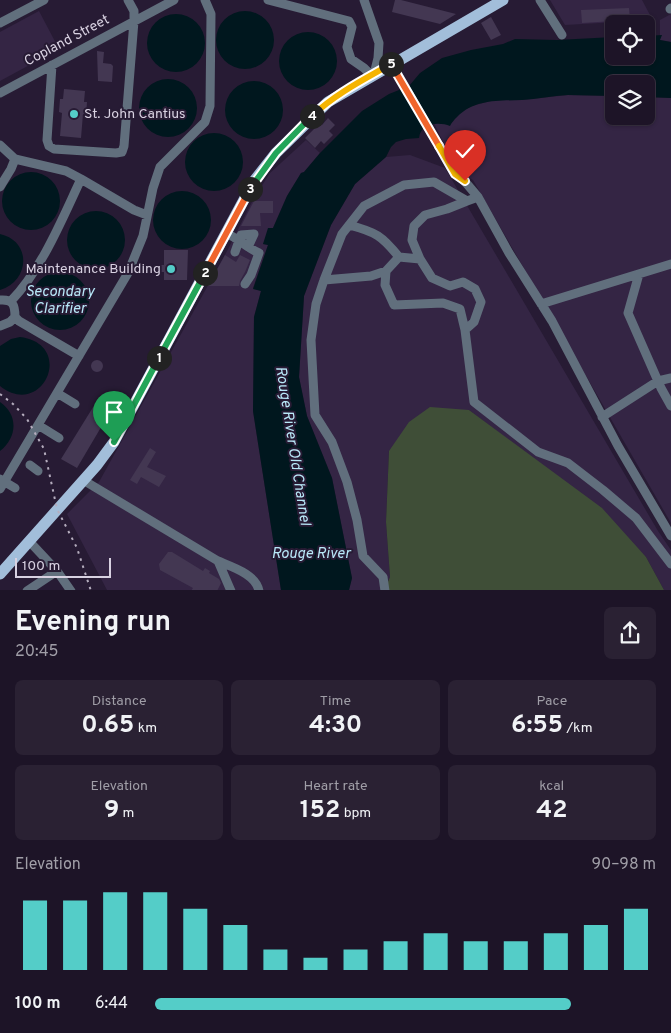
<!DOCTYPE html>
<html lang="en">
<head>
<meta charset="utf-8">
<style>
  :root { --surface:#1d1427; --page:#2a2133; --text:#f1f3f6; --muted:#a09ea7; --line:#3b3344; --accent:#54cdc8 }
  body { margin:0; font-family:Overpass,sans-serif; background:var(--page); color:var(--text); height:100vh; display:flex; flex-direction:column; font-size:19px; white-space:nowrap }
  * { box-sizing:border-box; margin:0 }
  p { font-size:16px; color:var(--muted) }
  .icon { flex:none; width:28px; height:28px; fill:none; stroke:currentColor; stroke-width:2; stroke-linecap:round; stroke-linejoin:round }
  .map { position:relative; height:590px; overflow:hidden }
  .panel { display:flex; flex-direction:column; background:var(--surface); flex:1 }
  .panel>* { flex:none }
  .fabs { position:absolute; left:605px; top:15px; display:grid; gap:10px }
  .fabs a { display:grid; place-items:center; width:50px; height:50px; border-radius:8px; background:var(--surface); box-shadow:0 1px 4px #0004,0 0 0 1px var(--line); font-size:25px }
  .scale { position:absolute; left:15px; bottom:12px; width:96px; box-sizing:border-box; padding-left:5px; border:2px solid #d8d1e1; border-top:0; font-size:14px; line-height:18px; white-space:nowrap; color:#d8d1e1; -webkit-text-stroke:4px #271b34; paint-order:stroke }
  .pin { position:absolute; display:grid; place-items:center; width:42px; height:42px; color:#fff; margin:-51px -21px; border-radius:50% 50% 50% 0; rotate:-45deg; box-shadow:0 0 5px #0007 }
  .pin .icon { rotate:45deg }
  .km { position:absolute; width:25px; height:25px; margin:-12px; border-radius:50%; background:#222; color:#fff; font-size:14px; line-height:25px; text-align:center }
  .round { display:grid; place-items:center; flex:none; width:52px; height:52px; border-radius:8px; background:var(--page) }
  .headline { display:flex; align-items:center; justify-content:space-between; height:85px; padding:0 15px }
  h1 { font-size:28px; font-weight:700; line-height:38px }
  .metrics { display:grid; grid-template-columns:repeat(3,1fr); gap:8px; height:85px; padding:5px 15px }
  .metrics div { display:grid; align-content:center; border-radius:8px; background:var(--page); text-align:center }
  .metrics b { font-size:25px; font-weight:700 }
  .metrics small { font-size:14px; font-weight:400 }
  .metrics p { font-size:14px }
  .chart { height:140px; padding:10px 15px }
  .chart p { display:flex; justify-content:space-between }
  .chart svg { width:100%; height:90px; margin-top:5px; stroke:var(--accent); stroke-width:6 }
  ul { padding:0 15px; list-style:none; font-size:16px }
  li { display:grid; grid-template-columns:80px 60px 1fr; align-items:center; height:38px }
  li i { height:12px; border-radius:6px; background:var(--accent) }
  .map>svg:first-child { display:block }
  .built { fill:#342544 }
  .green { fill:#3f4e37 }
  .water { fill:#00171e }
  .building { fill:#433752 }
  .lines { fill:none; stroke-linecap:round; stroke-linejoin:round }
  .minor { stroke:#616f7d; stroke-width:9 }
  .major { stroke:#a2beda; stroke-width:11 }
  .rail { stroke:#b5adbe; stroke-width:2; stroke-dasharray:2.5 5; stroke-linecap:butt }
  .split-1-casing { stroke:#fff; stroke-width:10 }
  .split-2-casing { stroke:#fff; stroke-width:10 }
  .split-3-casing { stroke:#fff; stroke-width:10 }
  .split-4-casing { stroke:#fff; stroke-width:10 }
  .split-5-casing { stroke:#fff; stroke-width:10 }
  .split-6-casing { stroke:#fff; stroke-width:10 }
  .split-7-casing { stroke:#fff; stroke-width:10 }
  .split-1 { stroke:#22a559; stroke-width:6 }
  .split-2 { stroke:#22a559; stroke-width:6 }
  .split-3 { stroke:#f0652b; stroke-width:6 }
  .split-4 { stroke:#22a559; stroke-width:6 }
  .split-5 { stroke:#f5b400; stroke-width:6 }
  .split-6 { stroke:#f0652b; stroke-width:6 }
  .split-7 { stroke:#f5b400; stroke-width:6 }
  .poi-dot { fill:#54cdc8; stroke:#271b34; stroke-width:2 }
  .labels { text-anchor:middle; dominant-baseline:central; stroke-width:4; stroke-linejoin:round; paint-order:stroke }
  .street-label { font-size:14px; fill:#d8d1e1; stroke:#271b34 }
  .poi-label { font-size:14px; fill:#d8d1e1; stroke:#271b34; text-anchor:start }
  .water-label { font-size:15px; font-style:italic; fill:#b8e8f8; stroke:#271b34 }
</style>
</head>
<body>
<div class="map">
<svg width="671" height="591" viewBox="0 0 671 591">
  <rect width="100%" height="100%" fill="#271b34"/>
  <path class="built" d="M 550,0 L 642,0 L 650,15 L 635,21 L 565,25 Z
    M 39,11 L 59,49 L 0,81 L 0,32 Z
    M 671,14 L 671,42 L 660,40 L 660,20 Z
    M 568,95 L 614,96 L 614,116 L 646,116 L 646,97 L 671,98 L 671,523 L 473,180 L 456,169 L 434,123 L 451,123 L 462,111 L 472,106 L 494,100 L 522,100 Z
    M 306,140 L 320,153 L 304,172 L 301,173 L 287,196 L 273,228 L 263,244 L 268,245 L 253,288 L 261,291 L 254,317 L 253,411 L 281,590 L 107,590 L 67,514 L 99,482 L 226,253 L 254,198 L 270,173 Z
    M 410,155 L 445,168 L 658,531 L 671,550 L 671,590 L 664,590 L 646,557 L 535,460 L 469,410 L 389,451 L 386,522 L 390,577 L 384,590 L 349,590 L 352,578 L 332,478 L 307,416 L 299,377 L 304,296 L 331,225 L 355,184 L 386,157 Z"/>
  <path class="green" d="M 430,407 L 469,410 L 602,508 L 646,557 L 664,590 L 384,591 L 390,577 L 386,522 L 389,451 L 409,422 Z"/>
  <path class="water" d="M216 40a29 29 0 1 1 58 0a29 29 0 1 1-58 0Z
    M147 43a29 29 0 1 1 58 0a29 29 0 1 1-58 0Z
    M279 61a29 29 0 1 1 58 0a29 29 0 1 1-58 0Z
    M 662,35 L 660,40 L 671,42 L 671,98 L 646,97 L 646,84 L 614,84 L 614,96 C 598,96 583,95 568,95 C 552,96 537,99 522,100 C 498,101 475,99 457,117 C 454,120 452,122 450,126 C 440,122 421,122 419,138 L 406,139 L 396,142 L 391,147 L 386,157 L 355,184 L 331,225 L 304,296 L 299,377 L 307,416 L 332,478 L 352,578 L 349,590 L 281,590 L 253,411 L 254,317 L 261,291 L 253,289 L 268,245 L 263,244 L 268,228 L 273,228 L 287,196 L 301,173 L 304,172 L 320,153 L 362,111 L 389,94 L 409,86 L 420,73 L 442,58 L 471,50 L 503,44 L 515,39 L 557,40 L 614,37 L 614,56 L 646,56 L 646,36 Z
    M139 108a29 29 0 1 1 58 0a29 29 0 1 1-58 0Z
    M225 110a29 29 0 1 1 58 0a29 29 0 1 1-58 0Z
    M185 162a29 29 0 1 1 58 0a29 29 0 1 1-58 0Z
    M2 201a29 29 0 1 1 58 0a29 29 0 1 1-58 0Z
    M153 220a29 29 0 1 1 58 0a29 29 0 1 1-58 0Z
    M67 240a29 29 0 1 1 58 0a29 29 0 1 1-58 0Z
    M 0,234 C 32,241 30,281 0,290 Z
    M31 301a29 29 0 1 1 58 0a29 29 0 1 1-58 0Z
    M 20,337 C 76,344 43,420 0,386 L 0,346 L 11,339 Z
    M 0,402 C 19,415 17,438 0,451 Z"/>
  <path class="building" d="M 395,0 L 401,0 L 456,14 L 440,24 L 392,12 Z
    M 629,8 L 630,20 L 582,23 L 581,10 Z
    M 491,17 L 501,35 L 491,40 L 481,23 Z
    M 97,51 L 104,52 L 103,63 L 111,64 L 113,66 L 112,82 L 98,81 Z
    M 64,89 L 85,91 L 84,102 L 87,102 L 86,115 L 83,114 L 81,138 L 60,136 L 62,113 L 59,112 L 60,99 L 63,99 Z
    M 328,118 L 335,125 L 329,131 L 333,135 L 324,144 L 321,141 L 315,148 L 305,138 L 320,123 L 322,125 Z
    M 254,201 L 273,201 L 273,213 L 260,213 L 261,226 L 241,226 Z
    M 164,250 L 188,250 L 187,280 L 164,280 L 164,272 L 155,272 L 155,265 L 164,265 Z
    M 225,255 L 236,262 L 240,255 L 250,260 L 245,272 L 240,281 L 239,286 L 208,286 Z
    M91 366a6 6 0 1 1 12 0a6 6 0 1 1-12 0Z
    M 95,404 L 110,412 L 77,468 L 61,459 Z
    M 150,448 L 156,452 L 147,467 L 166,476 L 159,487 L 141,477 L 137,484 L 130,480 Z
    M 168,552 L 172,552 L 203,571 L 205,568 L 210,571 L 209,573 L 219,579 L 221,583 L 217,591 L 191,591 L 193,588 L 160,570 L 159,564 Z"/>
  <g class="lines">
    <path class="minor" d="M 268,0 L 349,21 L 352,27 L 347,47 L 351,59 L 364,68 L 371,75
      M 364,0 L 379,43 L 378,58 L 374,74
      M 540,0 L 562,35
      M 670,9 L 671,8
      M 0,23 L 44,0
      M 392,64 L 452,169 L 467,184 L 478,197 L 509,253 L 552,321 L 618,446 L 671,536
      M 52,65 L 47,140 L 49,146 L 54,149 L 116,153 L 122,152 L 124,146 L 134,21 L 134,11 L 128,0
      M 0,93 L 174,0
      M 0,145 L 15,159 L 66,171 L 81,179
      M 0,187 L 11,169 L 15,159
      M 349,225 C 376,232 382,236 399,257
      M 226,233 C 239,239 247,248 259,253 L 251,275 L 245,284
      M 235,252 L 241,235 L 254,234 L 248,247
      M 420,259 L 412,240 L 414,226 L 425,215 L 447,209 L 467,201
      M 386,271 L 399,257 L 420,259 L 432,278 L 450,286 L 463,282 L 475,289 L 481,302 L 474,322 L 465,330
      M 639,274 L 628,313 L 661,388 L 671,406
      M 324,280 L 342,234 L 364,206 L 404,185 L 434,182 L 467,201 L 478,197
      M 0,300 C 13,299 15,305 15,317 L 19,321 L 79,356
      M 11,301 C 42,269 62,219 81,179 L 134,210 L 147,215
      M 541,304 L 671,264
      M 0,326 L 10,322 L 15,317
      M 57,393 L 75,404
      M 602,417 L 658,381 L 671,378
      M 38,425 L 59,438
      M 30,465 L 38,471
      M 0,479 L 15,488
      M 83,480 L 218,561 C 232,567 256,574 259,591
      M 0,489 L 128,273 L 143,236 L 153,188 L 160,167 L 205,122 L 210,106 L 211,14 L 205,0
      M 29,541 L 57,571 L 71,591
      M 218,561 L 231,591
      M 27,591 L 57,571
      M 385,591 L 383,577 L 363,556 L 357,520 L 347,482 L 332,442 L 315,415 L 311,340 L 316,304 L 324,280 L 371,276 L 386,271 L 385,285 L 394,305 L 443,303 L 460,309 L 465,330 L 474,402 L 538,452 L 568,463 L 603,490 L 636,518 L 671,564"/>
    <path class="major" d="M 0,574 L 97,465 L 114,442 L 254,181 L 276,153 L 328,102 L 503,0"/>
    <path class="rail" d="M 0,394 L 13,404 L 27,419 L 44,449 L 57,509 L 77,548 L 91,591"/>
  </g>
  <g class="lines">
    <g class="split-1-casing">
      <path id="split-1" d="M 114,442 L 159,358"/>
    </g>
    <g class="split-2-casing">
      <path id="split-2" d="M 159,358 L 205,273"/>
    </g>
    <g class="split-3-casing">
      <path id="split-3" d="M 205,273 L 250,189"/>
    </g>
    <g class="split-4-casing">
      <path id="split-4" d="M 250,189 L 276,153 L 312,116"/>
    </g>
    <g class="split-5-casing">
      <path id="split-5" d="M 312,116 C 335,94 363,80 391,64"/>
    </g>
    <g class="split-6-casing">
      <path id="split-6" d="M 391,64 L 439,146"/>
    </g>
    <g class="split-7-casing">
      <path id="split-7" d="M 439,146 L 455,174 L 465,181"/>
    </g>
    <use href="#split-1" class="split-1"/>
    <use href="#split-2" class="split-2"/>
    <use href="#split-3" class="split-3"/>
    <use href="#split-4" class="split-4"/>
    <use href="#split-5" class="split-5"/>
    <use href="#split-6" class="split-6"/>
    <use href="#split-7" class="split-7"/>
  </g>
  <g class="poi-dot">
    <circle cx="74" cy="114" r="5"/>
    <circle cx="171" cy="269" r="5"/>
  </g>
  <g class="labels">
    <g class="street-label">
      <text transform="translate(67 41) rotate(-28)">Copland Street</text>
    </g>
    <g class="poi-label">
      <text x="84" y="114">St. John Cantius</text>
      <text x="161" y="269" text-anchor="end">Maintenance Building</text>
    </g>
    <g class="water-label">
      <text x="60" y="292">Secondary<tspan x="60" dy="17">Clarifier</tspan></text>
      <text transform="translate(292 446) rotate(81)">Rouge River Old Channel</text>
      <text x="311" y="554">Rouge River</text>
    </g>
  </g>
</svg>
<div class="fabs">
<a><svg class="icon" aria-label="locate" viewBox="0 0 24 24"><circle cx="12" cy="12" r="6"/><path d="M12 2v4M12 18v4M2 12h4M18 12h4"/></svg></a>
<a><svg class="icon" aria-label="layers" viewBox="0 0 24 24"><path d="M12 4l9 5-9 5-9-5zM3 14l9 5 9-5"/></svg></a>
</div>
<div class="scale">100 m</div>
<div class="pin" style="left:114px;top:442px;background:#1e9e55"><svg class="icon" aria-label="arrive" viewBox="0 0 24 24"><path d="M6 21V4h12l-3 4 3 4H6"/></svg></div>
<div class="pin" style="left:465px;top:181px;background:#d93025"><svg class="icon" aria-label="check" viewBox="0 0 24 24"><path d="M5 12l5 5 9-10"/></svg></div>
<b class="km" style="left:159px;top:358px">1</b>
<b class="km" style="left:205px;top:273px">2</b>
<b class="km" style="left:250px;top:189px">3</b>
<b class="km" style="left:312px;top:116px">4</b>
<b class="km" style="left:391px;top:64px">5</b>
</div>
<section class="panel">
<div class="headline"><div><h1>Evening run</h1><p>20:45</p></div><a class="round"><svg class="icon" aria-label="share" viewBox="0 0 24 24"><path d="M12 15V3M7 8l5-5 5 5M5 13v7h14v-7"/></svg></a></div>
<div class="metrics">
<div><p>Distance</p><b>0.65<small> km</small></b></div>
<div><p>Time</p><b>4:30</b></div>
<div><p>Pace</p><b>6:55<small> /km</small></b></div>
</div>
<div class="metrics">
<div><p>Elevation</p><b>9<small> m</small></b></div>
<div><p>Heart rate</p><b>152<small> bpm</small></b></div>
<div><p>kcal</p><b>42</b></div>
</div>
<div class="chart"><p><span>Elevation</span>90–98 m</p>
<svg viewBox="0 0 160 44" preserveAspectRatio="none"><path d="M5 44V10M15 44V10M25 44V6M35 44V6M45 44V14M55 44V22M65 44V34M75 44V38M85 44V34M95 44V30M105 44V26M115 44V30M125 44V30M135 44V26M145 44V22M155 44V14"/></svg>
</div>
<ul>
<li><b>100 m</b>6:44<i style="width:83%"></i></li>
</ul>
</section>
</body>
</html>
